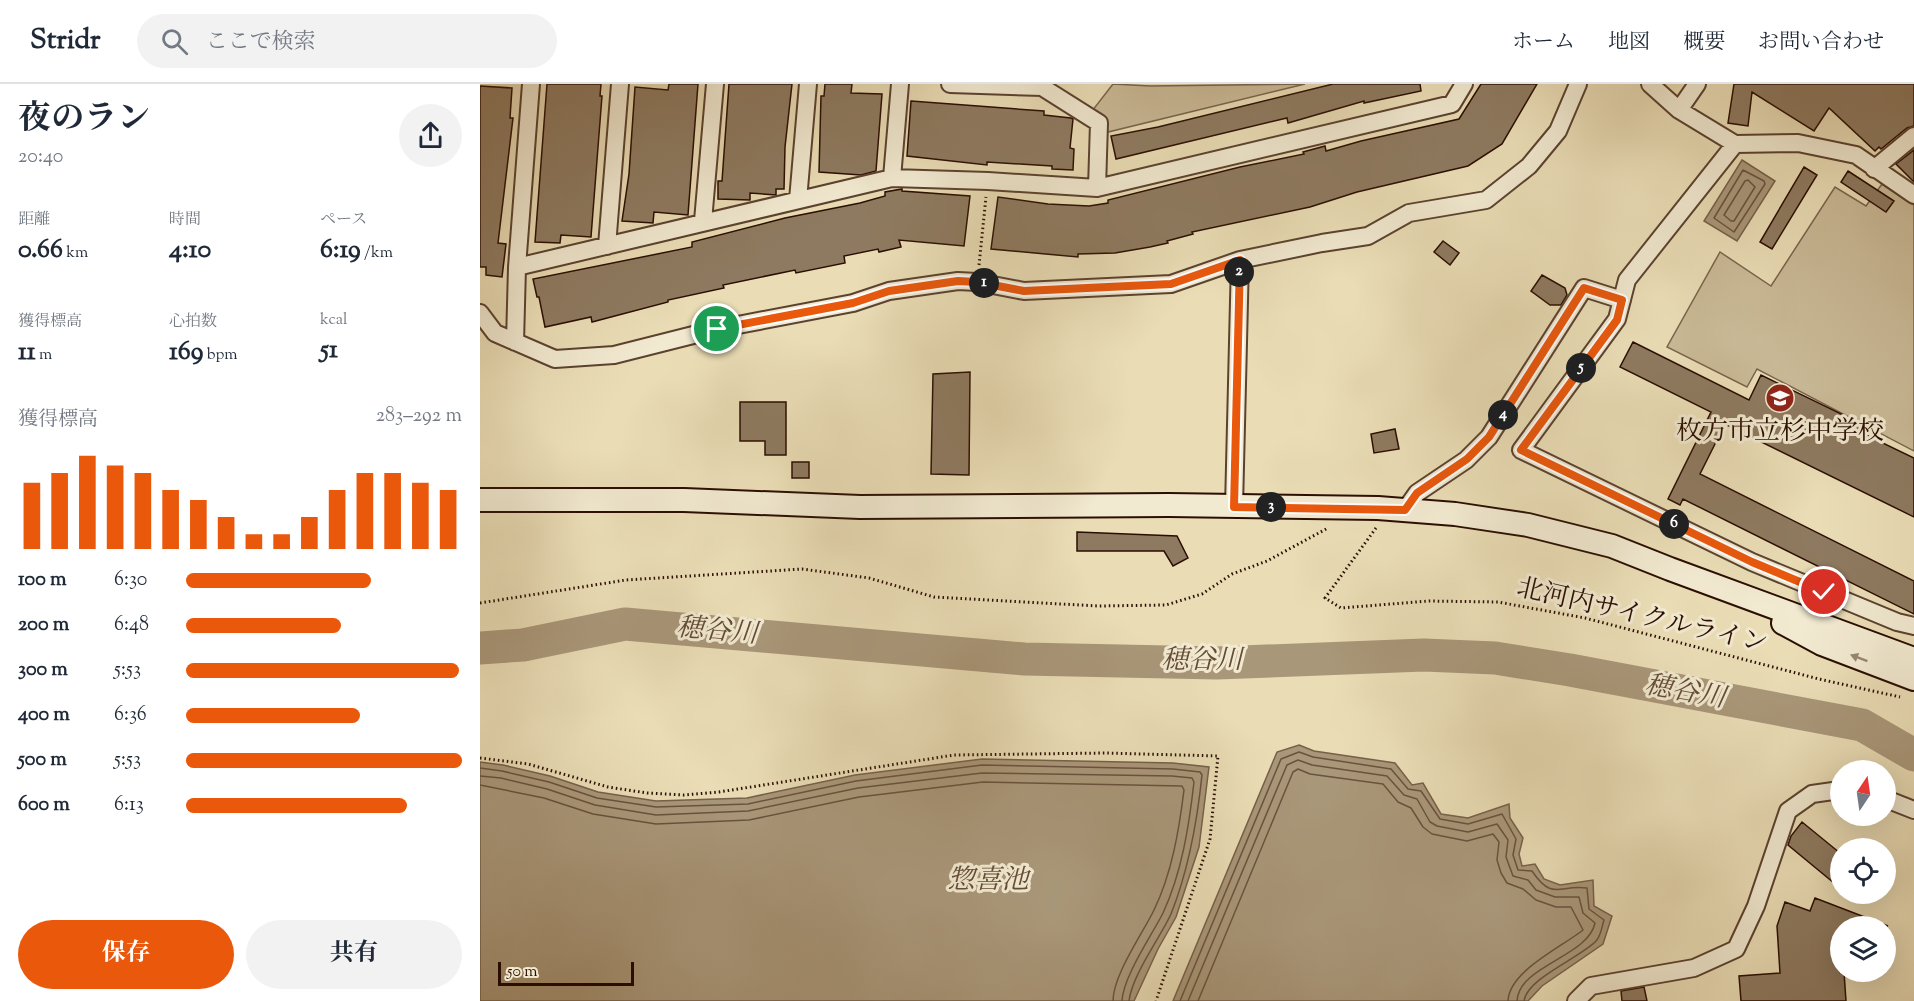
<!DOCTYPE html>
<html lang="ja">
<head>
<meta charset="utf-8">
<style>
  :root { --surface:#fff; --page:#f2f2f3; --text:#1f2937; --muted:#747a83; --line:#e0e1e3; --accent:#ea580c }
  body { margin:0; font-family:"Sorts Mill Goudy","Noto Serif JP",serif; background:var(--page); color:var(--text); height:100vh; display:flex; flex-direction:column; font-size:22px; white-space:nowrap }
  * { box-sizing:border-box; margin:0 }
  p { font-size:20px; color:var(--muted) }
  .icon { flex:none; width:33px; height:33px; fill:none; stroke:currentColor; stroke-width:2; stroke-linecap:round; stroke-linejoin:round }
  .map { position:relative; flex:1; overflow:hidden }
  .sheet { display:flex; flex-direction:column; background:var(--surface); width:480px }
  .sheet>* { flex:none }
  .needle { width:39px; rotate:13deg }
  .controls { position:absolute; left:1350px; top:676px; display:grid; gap:12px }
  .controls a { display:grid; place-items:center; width:66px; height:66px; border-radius:50%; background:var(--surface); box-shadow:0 6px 24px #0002; font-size:30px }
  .scale { position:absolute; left:18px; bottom:15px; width:136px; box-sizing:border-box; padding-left:6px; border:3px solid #2b0e02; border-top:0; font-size:16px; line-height:21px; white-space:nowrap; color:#2b0e02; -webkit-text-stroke:4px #f1e9d0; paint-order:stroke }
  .pin { position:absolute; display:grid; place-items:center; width:51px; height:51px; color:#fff; margin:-26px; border:3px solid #fff; border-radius:50%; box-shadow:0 2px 6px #0007 }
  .km { position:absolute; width:30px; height:30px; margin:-15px; border-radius:50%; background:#222; color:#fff; font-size:16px; line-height:30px; text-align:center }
  .round { display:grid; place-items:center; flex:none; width:63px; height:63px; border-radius:32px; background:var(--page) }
  .headline { display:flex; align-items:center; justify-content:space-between; height:102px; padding:0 18px }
  h1 { font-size:33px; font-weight:700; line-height:45px }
  .figures { display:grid; grid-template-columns:repeat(3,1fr); gap:9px; height:102px; padding:6px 18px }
  .figures div { display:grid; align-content:center }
  .figures b { font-size:26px; font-weight:700 }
  .figures small { font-size:16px; font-weight:400 }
  .figures p { font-size:16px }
  .chart { height:168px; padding:12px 18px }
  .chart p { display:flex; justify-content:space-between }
  .chart svg { width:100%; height:108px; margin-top:6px; stroke:var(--accent); stroke-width:6 }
  .cta { display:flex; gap:12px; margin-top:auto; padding:12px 18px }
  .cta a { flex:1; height:69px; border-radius:36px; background:var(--accent); color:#fff; font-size:24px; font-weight:700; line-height:69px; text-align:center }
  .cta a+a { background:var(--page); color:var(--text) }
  ul { padding:0 18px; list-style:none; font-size:20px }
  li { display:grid; grid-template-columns:96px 72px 1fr; align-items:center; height:45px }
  li i { height:15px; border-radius:8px; background:var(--accent) }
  header { display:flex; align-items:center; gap:36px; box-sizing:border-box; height:84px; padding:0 30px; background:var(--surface); border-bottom:2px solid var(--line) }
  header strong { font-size:28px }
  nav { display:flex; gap:33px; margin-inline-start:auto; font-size:21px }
  .search { width:420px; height:54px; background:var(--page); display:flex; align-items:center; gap:15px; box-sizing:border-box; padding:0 21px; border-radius:33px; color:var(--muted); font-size:22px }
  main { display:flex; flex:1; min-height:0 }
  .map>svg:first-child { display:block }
  .green { fill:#caba97; stroke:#7a644c; stroke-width:1.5 }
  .water { fill:#a99779; stroke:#776049; stroke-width:1.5 }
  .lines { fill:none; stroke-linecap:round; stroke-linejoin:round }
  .shore { stroke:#6a523e; stroke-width:1.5 }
  .river { stroke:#a99779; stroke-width:33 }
  .building { fill:#8e7a60; stroke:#2b0e02; stroke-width:1.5 }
  .street-casing { stroke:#5b422f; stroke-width:20 }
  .secondary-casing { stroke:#2b0e02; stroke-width:26 }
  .path { stroke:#2b0e02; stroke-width:3; stroke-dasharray:1.5 3; stroke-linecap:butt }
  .street { stroke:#f1e9d0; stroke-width:16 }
  .secondary { stroke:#f1e9d0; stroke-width:22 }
  .oneway { fill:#988673 }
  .route-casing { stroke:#fff; stroke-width:12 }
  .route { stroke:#ea580c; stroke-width:8 }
  .labels { text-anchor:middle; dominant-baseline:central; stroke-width:6; stroke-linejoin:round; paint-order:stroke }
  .poi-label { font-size:26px; fill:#2b0e02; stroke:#f1e9d0 }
  .street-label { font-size:26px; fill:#2b0e02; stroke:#f1e9d0 }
  .water-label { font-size:27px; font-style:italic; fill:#644c38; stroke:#f1e9d0 }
</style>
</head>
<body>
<header>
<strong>Stridr</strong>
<div class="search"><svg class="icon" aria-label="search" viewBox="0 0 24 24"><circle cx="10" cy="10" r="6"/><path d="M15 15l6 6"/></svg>ここで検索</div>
<nav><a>ホーム</a><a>地図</a><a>概要</a><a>お問い合わせ</a></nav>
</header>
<main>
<section class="sheet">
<div class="headline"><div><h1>夜のラン</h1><p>20:40</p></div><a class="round"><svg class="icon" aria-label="share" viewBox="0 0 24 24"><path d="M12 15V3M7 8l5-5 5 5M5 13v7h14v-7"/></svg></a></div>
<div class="figures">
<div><p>距離</p><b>0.66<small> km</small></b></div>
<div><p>時間</p><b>4:10</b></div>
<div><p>ペース</p><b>6:19<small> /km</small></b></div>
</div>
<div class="figures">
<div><p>獲得標高</p><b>11<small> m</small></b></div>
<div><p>心拍数</p><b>169<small> bpm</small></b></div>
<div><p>kcal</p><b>51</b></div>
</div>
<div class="chart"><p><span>獲得標高</span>283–292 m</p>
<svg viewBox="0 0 160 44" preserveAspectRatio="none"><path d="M5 44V17M15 44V13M25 44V6M35 44V10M45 44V13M55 44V20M65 44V24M75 44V31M85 44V38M95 44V38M105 44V31M115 44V20M125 44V13M135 44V13M145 44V17M155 44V20"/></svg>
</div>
<ul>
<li><b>100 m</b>6:30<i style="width:67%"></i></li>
<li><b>200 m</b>6:48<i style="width:56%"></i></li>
<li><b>300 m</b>5:53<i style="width:99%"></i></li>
<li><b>400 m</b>6:36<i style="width:63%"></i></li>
<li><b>500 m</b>5:53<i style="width:100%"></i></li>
<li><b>600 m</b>6:13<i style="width:80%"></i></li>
</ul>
<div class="cta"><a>保存</a><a>共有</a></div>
</section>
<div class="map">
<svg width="1434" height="917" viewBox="0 0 1434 917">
  <rect width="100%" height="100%" fill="#eaddb6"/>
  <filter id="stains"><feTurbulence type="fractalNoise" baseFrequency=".00333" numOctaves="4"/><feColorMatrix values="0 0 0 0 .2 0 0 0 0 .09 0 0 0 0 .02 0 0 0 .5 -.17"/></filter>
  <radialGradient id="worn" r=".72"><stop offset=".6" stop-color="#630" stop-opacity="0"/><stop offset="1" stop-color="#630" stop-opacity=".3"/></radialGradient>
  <path class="green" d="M 633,0 L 670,2 L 825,0 L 628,48 L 623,35 L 612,27 Z
    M 1402,100 L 1434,121 L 1434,367 L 1277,285 L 1267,303 L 1187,263 L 1240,168 L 1291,202 L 1355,103 L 1386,122 Z"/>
  <path class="water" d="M 1262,76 L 1295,97 L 1257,157 L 1224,137 Z
    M 819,661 L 834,667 L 915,679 L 932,701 L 943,699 L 961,730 L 988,734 L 1029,720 L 1030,734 L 1043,754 L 1039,770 L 1042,782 L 1055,780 L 1064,795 L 1080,801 L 1113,796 L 1114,822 L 1132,832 L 1123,860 L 1062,902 L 1048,917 L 693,917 L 797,668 Z
    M 502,675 L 693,679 L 729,683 L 719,763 L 696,833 L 678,865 L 654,917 L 0,917 L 0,678 L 23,681 L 70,692 L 118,708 L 176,717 L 267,714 L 375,691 Z"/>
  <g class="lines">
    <path class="shore" d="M 1263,86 L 1284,97 L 1285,100 L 1254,148 L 1234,134 Z
      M 1268,96 L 1275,103 L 1254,137 L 1251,137 L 1244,131 L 1265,97 Z
      M 0,684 L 22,687 L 69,698 L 117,714 L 176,723 L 268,720 L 376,697 L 502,681 L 693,685 L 720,688 L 722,691 C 717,739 709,785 691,830 C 680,854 652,891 649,917
      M 0,692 L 21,694 L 67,705 L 115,721 L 176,731 L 268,727 L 378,704 L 502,689 L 692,692 L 712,694 L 714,698 C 709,742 702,788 683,829 C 672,851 643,893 642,917
      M 0,701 L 64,714 L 113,730 L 176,740 L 269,736 L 379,713 L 503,698 L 702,702 L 704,706 C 699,746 692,789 674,826 C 663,849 633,891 633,917
      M 700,917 L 801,675 L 819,668 L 833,673 L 911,685 L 928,705 L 941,707 L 960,735 L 988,740 L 1022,730 L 1036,755 L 1033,771 L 1038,786 L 1052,787 C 1073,818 1079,800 1107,804 L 1109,825 L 1124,836 C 1122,842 1121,852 1116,857 C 1100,874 1047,894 1044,917
      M 708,917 L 807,681 L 818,676 L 832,681 L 907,692 L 924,711 L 937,715 L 950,738 L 957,742 L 988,748 L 1017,740 L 1028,756 L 1026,773 L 1033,792 L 1048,796 L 1056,806 L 1075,813 L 1099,813 L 1103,829 L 1115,839 C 1108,873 1039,881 1037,917
      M 718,917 L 813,688 L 818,685 L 830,690 L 903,700 L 918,718 L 931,724 L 943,743 L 952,750 L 987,757 L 1013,750 L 1019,758 L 1017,776 L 1021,789 L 1027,799 L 1043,805 L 1056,816 L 1076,823 L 1091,823 L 1103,846 C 1082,863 1029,887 1028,917"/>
    <path class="river" d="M 0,564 L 43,561 L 145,540 L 544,575 L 737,579 L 944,571 L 1015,574 L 1090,586 L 1382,641 L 1434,671"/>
  </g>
  <path class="building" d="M 67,0 L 121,0 L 120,12 L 122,12 L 111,153 L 81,151 L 80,159 L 55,158 Z
    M 189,0 L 218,0 L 208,131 L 174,128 L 173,139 L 142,137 L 149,90 L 155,3 L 188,6 Z
    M 249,0 L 312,0 L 305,63 L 304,105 L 296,105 L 296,111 L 270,109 L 270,116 L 238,115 L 238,97 L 242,97 Z
    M 345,0 L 372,0 L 371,9 L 402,10 L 396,87 L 381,91 L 339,88 L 341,12 L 344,12 Z
    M 853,0 L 940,0 L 941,7 L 884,19 L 884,17 L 808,39 L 807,34 L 636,75 L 631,52 L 678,43 Z
    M 1001,0 L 1057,0 L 1022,60 L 988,82 L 877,108 L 830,123 L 712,148 L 713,150 L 687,157 L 688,159 L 670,163 L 635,169 L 598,170 L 598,173 L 511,165 L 518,113 L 568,120 L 609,122 L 628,119 L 628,116 L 760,83 L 824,70 L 823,68 L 845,62 L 846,67 L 881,57 L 979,35 Z
    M 1254,0 L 1434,0 L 1434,42 L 1427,44 L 1401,65 L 1399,63 L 1395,67 L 1349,24 L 1334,47 L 1272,8 L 1268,42 L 1248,39 Z
    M 0,2 L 32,4 L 30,34 L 33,34 L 18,159 L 26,160 L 22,193 L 6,191 L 6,183 L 0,183 Z
    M 431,17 L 564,27 L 564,31 L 591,34 L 593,35 L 590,64 L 594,65 L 593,86 L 572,85 L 572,82 L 507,78 L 507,81 L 427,72 Z
    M 1434,66 L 1434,98 L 1416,80 Z
    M 1324,83 L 1337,91 L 1292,165 L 1280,158 Z
    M 1368,87 L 1414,117 L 1406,128 L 1361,98 Z
    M 422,105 L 422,107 L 490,112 L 484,162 L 419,156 L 421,163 L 399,168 L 398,165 L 364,172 L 365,179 L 316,189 L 315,186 L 243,201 L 244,204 L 188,216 L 188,218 L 112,238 L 111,233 L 65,243 L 59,213 L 57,213 L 53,195 L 212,163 L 212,158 L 305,134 L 380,119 L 405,112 L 405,108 Z
    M 963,157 L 979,169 L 970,181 L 954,168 Z
    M 1062,191 L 1085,204 L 1087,211 L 1081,221 L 1070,221 L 1051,207 Z
    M 1153,258 L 1269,316 L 1281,291 L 1388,343 L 1384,350 L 1434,374 L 1434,433 L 1245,340 L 1220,390 L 1434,497 L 1434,530 L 1203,415 L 1200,421 L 1188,415 L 1231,328 L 1140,283 Z
    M 490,288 L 489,391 L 451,390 L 453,290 Z
    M 260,318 L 306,318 L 306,371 L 285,371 L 285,357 L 260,357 Z
    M 915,345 L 919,365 L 894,369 L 891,350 Z
    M 312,378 L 329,378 L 329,394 L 312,394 Z
    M 597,448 L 697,452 L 708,474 L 693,482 L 684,467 L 597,467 Z
    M 1322,738 L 1360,769 L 1360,804 L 1308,761 L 1311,752 Z
    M 1335,814 L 1408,842 L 1360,843 L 1360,888 L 1364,888 L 1366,917 L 1261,917 L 1259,892 L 1300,889 L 1297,842 L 1305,818 L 1330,827 Z
    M 1164,903 L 1167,917 L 1142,917 L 1141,907 Z"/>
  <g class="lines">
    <g class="street-casing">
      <path id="street" d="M 470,0 L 562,3 L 619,39 L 617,104
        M 1170,0 L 1199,26 L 1255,60 L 1318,59 L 1376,71 L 1434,111
        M 1199,26 L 1217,0
        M 1255,60 L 1147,196 L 1137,235 L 1041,366 L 1272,478 L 1417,538 L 1434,542
        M 1394,85 L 1434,52
        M 412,94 L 420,0
        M 318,116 L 328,0
        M 223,137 L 235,0
        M 127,162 L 140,0
        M 37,183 L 412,94 L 508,97 L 617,104 L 972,20 L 984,0
        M 0,229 L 15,249 L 75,275 L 134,271 L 237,245 L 373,219 L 409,207 L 478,197 L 497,198 L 544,207 L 691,200 L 760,176 L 842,159 L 888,152 L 929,129 L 1006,116 L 1049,82 L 1078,47 L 1098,0
        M 35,258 L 37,183 L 51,0
        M 754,423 L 760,176
        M 925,426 L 937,409 L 986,376 L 1009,353 L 1104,204 L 1142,216
        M 1406,715 L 1434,726
        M 1096,917 L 1111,902 L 1214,884 L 1256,865 L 1276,822 L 1308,727 L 1332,710 L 1360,706"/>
    </g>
    <g class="secondary-casing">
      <path id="secondary" d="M 0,416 L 204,416 L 380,423 L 689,421 L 898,424 L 975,430 L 1048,441 L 1132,462 L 1190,485 L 1434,575
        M 1303,539 L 1342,560 L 1434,595"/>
    </g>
    <path class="path" d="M 499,181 L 506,113
      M 896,444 L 845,514 L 861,524 L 949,517 L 1018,518 L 1105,534 L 1339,595 L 1420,613
      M 0,519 L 146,496 L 322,485 L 389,494 L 454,513 L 618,522 L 686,521 L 722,510 L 752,490 L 787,477 L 848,444
      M 0,674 L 48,680 L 128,703 L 167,709 L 204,711 L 239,708 L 474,671 L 625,669 L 738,672 L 730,755 L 676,917"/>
    <use href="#street" class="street"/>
    <use href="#secondary" class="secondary"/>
  </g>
  <defs><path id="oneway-solid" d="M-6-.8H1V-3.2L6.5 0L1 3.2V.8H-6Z" transform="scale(1.5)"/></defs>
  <use class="oneway" href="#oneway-solid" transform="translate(1379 574) rotate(-159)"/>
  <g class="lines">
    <g class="route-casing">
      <path id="route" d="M 237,245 L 373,219 L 409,207 L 478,197 L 497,198 L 544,207 L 691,200 L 760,176 L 754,423 L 925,426 L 937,409 L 987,375 L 1009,353 L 1104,204 L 1142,216 L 1137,236 L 1041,366 L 1272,478 L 1344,508"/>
    </g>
    <use href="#route" class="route"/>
  </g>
  <defs>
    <g id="school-disc" transform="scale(1.5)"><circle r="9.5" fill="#8f2418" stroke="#f1e9d0"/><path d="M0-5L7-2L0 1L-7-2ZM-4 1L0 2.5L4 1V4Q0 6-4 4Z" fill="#fff"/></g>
  </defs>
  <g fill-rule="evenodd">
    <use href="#school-disc" x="1300" y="314"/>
  </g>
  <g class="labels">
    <g class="poi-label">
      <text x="1300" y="348">枚方市立杉中学校</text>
    </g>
    <g class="street-label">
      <text transform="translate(1162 533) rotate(13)">北河内サイクルライン</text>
    </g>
    <g class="water-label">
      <text transform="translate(237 548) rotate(5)">穂谷川</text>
      <text x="722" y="577">穂谷川</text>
      <text transform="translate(1205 609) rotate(10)">穂谷川</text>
      <text x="508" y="797">惣喜池</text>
    </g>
  </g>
  <rect width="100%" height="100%" filter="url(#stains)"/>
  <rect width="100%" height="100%" fill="url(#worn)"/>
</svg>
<div class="controls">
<a><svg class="needle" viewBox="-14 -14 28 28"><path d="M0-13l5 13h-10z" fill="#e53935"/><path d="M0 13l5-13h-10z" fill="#747a83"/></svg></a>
<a><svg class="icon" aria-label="locate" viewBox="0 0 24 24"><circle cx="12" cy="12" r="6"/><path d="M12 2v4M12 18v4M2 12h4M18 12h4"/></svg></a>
<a><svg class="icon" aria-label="layers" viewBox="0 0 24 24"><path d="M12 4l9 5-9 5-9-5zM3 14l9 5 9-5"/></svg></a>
</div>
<div class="scale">50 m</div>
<div class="pin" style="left:237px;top:245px;background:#1e9e55"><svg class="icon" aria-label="arrive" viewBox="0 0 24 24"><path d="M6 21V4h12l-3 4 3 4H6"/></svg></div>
<div class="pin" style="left:1344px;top:508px;background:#d93025"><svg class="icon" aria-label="check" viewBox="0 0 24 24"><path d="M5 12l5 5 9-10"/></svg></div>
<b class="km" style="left:504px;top:199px">1</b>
<b class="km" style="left:759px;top:188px">2</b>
<b class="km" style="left:791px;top:423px">3</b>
<b class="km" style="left:1023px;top:331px">4</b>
<b class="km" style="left:1101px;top:284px">5</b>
<b class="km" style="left:1194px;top:440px">6</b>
</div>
</main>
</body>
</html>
